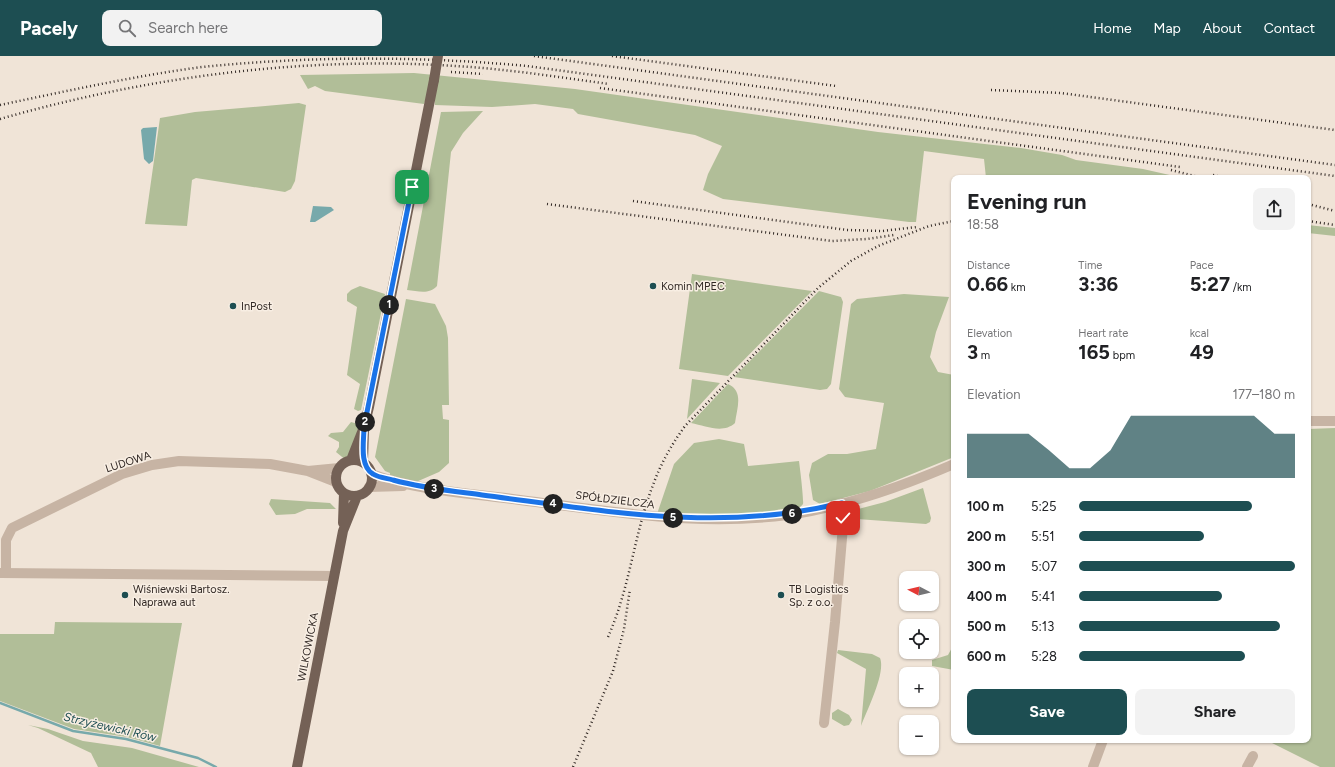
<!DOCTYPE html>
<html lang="en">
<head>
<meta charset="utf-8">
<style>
  :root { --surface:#fff; --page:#f2f2f2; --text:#202124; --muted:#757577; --accent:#1d4e52 }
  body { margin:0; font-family:Figtree,sans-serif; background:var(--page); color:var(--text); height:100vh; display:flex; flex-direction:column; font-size:15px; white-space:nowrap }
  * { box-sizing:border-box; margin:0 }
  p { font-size:13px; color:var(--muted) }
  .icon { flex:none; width:22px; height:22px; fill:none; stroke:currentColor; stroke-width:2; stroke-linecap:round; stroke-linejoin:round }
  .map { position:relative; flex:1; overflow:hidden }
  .side { position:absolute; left:951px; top:119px; width:360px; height:568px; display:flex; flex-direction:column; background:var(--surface); border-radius:8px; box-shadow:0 1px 3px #0004 }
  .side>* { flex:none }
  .needle { width:26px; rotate:277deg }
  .buttons { position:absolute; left:899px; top:515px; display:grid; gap:8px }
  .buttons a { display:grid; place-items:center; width:40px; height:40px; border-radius:8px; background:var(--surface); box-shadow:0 1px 3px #0004; font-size:20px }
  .pin { position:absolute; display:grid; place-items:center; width:34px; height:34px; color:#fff; margin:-17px; border-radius:8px; box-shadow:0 2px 6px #0006 }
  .km { position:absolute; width:20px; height:20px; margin:-10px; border-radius:50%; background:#222; color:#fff; font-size:11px; line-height:20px; text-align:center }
  .round { display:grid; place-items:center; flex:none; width:42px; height:42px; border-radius:8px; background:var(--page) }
  .headline { display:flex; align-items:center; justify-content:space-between; height:68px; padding:0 16px }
  h1 { font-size:22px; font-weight:700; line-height:30px }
  .stats { display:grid; grid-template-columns:repeat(3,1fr); gap:6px; height:68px; padding:4px 16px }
  .stats div { display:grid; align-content:center }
  .stats b { font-size:20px; font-weight:700 }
  .stats small { font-size:11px; font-weight:400 }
  .stats p { font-size:11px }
  .chart { height:112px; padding:8px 16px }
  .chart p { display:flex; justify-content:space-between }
  .chart svg { width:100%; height:72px; margin-top:4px; fill:var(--accent); opacity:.7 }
  .cta { display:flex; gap:8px; margin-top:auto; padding:8px 16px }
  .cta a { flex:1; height:46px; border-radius:8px; background:var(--accent); color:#fff; font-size:16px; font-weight:700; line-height:46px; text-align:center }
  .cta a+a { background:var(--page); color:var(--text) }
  ul { padding:0 16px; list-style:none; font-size:13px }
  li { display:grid; grid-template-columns:64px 48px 1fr; align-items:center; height:30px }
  li i { height:10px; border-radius:5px; background:var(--accent) }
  header { display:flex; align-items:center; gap:24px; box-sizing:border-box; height:56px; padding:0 20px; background:var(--accent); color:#fff }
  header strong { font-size:19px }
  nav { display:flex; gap:22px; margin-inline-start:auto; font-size:14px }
  .search { width:280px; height:36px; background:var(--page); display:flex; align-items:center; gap:10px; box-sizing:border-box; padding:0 14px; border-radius:8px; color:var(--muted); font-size:15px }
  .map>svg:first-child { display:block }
  .green { fill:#b1be98 }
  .water { fill:#77a9ab }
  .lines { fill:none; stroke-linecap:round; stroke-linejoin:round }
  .stream { stroke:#77a9ab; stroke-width:2.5 }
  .minor { stroke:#c7b4a4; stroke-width:10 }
  .major { stroke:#746156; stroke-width:10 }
  .rail { stroke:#322925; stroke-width:2.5; stroke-dasharray:1 3; stroke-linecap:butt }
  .major-bridge { stroke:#746156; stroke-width:10 }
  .route-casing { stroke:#fff; stroke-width:8 }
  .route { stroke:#1a73e8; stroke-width:5 }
  .poi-dot { fill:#1d4e52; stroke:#f8eee3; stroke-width:1.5 }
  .labels { text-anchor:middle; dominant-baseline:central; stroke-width:3; stroke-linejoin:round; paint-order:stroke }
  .poi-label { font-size:11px; fill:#322925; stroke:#f8eee3; text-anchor:start }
  .street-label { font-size:11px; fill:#322925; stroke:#f8eee3 }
  .water-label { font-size:12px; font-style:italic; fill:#1d4e52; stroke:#f8eee3 }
</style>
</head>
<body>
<header>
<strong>Pacely</strong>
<div class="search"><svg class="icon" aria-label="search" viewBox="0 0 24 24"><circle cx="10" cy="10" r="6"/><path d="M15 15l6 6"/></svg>Search here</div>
<nav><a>Home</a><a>Map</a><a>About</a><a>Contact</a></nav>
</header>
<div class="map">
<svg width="1335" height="711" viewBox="0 0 1335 711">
  <rect width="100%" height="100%" fill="#f0e4d7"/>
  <path class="green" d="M 414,17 L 575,33 L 878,76 L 1021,92 L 1062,99 L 1076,104 L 1143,113 L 1183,122 L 986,122 L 984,103 L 924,95 L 916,166 L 909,166 L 723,143 L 703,134 L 708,118 L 722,90 L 695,79 L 578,58 L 573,53 L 535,48 L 492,51 L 435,49 L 434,21 L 424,48 L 325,35 L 315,30 L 308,33 L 300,19 Z
    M 299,47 L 306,49 L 295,125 L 291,133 L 285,136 L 196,122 L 192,124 L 187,170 L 145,168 L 160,62 L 195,56 Z
    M 483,55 L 463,77 L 451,96 L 437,230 C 429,239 418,235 407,234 L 441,56 Z
    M 1308,169 L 1335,172 L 1335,180 L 1308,177 Z
    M 692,218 L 812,235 L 728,320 L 679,313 Z
    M 360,230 L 385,238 L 361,354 L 358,355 L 354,353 L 360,328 L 347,319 L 357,251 L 347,245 L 347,238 L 351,234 Z
    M 819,235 L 841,241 L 843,246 L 831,328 L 827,333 L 820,334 L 734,321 Z
    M 904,238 L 949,241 L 936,276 L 930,301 L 938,316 L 954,319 L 954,401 L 870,435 L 820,448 L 813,444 L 809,419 L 812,407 L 828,398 L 847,398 L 876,393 L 884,347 L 845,341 L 839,333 L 851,248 L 857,243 Z
    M 406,243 L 435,248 L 446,270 L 448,282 L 449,349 L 442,349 L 443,363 L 449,364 L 449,407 L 439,416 L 416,426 L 390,421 L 390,417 L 385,415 L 375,401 Z
    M 692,323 L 720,327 L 687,363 Z
    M 728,328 C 744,335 737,352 735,367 C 723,378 706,370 691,367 Z
    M 351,366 L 358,368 L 359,371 L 347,405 L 336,396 L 339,391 L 339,386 L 328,380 L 331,377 L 343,376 Z
    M 1335,372 L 1335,711 L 1320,711 L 1266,684 L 1308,684 L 1308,373 Z
    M 719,383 L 744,388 L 748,410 L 799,405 C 800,412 804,445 803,448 C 798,456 784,451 777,454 C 744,468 693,461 656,461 L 674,408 L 694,387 Z
    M 923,432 L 931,462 L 930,466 L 926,468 L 843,462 L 843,457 L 885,446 Z
    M 271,443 L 330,447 L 336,453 L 307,453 L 295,458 L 276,459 L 269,448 Z
    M 55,566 L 182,567 L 160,690 L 127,681 L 74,673 L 0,645 L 0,578 L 54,578 Z
    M 954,582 L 954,614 L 932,610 L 932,604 L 948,599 L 953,590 Z
    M 838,594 L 872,598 L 880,602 C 886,617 867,654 861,670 L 866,613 L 837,597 Z
    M 838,653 L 849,659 L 852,664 L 849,669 L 844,670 L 832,663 L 832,657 Z
    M 28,669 L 48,673 L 83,685 L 132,692 L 199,711 L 98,711 L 91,697 L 38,672 Z"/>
  <path class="water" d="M 157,71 L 153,105 L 149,108 L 144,103 L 141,74 L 143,72 Z
    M 313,150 L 331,151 L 334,154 L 315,166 L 310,166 Z"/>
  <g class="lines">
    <path class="stream" d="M 0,647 L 73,675 L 126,683 L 198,702 L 216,711"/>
    <path class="minor" d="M 1308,365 L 1335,365
      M 308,415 L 339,412
      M 371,418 C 418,435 471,437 520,444 C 616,456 714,474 811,455 C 861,445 908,428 954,408
      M 369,431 L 403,430
      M 0,517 L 334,520
      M 6,517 L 6,484 L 12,472 L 122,418 L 152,409 L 179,405 L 270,408 L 308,415 L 336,426
      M 824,667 L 835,566 L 843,470 L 842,447
      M 1093,711 L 1103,684
      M 1247,711 L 1253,700"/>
    <path class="major" d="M 351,404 L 364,371 L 369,351 L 434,24
      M336 422a18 18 0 1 1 36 0a18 18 0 1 1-36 0Z
      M 363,406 L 364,374
      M 343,467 L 344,437
      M 297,711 L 343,475 L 357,440"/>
    <path class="rail" d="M 534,0 L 1335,109
      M 612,0 L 836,30
      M 451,16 L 483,18
      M 600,32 L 1180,111
      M 991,34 L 1061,37 L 1335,74
      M 0,49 C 67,35 134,20 202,11 C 310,0 419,0 527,10 L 1335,120
      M 0,63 C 147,21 302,0 456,10 C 507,13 558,21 609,28
      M 1171,114 L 1202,122
      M 1213,119 L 1224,122
      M 633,145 L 847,174 L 882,175 L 917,171
      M 547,148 L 832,185 L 867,183 L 894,179
      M 1308,148 L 1335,155
      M 1308,165 L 1335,169
      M 608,581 C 630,532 634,478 653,429 C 661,407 672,388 685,370 L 818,232 L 851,205 L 878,190 L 929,170 L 954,165
      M 573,711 L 613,615 L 624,573 L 630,533"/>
    <path class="major-bridge" d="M 434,24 L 438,0"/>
  </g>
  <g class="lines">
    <g class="route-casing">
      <path id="route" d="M 412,131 L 364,371 C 364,385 359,410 373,418 C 379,422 387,422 393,424 C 422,432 452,435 482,439 C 606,455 719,477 842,447 L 843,462"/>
    </g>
    <use href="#route" class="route"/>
  </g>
  <g class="poi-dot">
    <circle cx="653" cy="230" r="4"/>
    <circle cx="233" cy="250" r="4"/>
    <circle cx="125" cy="539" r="4"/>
    <circle cx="781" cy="539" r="4"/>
  </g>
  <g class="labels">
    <g class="poi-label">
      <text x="661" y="230">Komin MPEC</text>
      <text x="241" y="250">InPost</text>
      <text x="133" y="533">Wiśniewski Bartosz.<tspan x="133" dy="13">Naprawa aut</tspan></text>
      <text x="789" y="533">TB Logistics<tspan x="789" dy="13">Sp. z o.o.</tspan></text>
    </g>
    <g class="street-label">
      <text transform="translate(128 406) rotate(-18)">LUDOWA</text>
      <text transform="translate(615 444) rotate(7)">SPÓŁDZIELCZA</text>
      <text transform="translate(308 591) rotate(-79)">WILKOWICKA</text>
    </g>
    <g class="water-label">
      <text transform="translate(110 671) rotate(13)">Strzyżewicki Rów</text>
    </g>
  </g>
</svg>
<div class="buttons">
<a><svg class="needle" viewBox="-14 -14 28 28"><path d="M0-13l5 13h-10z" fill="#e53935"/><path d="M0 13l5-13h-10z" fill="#757577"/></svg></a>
<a><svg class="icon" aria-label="locate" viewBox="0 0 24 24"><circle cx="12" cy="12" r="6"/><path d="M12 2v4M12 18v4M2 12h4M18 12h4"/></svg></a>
<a>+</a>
<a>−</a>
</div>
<div class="pin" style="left:412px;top:131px;background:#1e9e55"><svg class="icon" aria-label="arrive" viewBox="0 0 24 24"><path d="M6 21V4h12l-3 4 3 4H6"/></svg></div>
<div class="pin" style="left:843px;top:462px;background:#d93025"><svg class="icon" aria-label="check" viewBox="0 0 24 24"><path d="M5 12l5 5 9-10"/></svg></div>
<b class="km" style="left:389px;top:249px">1</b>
<b class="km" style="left:365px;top:366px">2</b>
<b class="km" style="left:434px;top:433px">3</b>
<b class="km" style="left:553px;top:448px">4</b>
<b class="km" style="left:673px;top:462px">5</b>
<b class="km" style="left:792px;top:458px">6</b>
<section class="side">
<div class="headline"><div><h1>Evening run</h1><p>18:58</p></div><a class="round"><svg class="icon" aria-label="share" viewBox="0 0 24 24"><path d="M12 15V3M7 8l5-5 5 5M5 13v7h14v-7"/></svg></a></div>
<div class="stats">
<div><p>Distance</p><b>0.66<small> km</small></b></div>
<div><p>Time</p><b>3:36</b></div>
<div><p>Pace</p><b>5:27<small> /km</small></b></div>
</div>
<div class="stats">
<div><p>Elevation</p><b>3<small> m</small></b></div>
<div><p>Heart rate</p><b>165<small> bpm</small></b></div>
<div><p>kcal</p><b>49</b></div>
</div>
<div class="chart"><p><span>Elevation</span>177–180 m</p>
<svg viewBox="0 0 160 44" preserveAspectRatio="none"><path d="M0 44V17L10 17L20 17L30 17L40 27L50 38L60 38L70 27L80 6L90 6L100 6L110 6L120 6L130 6L140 6L150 17L160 17V44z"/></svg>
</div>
<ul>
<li><b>100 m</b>5:25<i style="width:80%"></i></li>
<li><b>200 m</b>5:51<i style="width:58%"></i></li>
<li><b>300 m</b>5:07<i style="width:100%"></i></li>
<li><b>400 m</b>5:41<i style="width:66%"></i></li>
<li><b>500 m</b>5:13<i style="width:93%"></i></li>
<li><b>600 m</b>5:28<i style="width:77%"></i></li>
</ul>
<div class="cta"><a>Save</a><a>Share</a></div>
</section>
</div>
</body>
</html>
